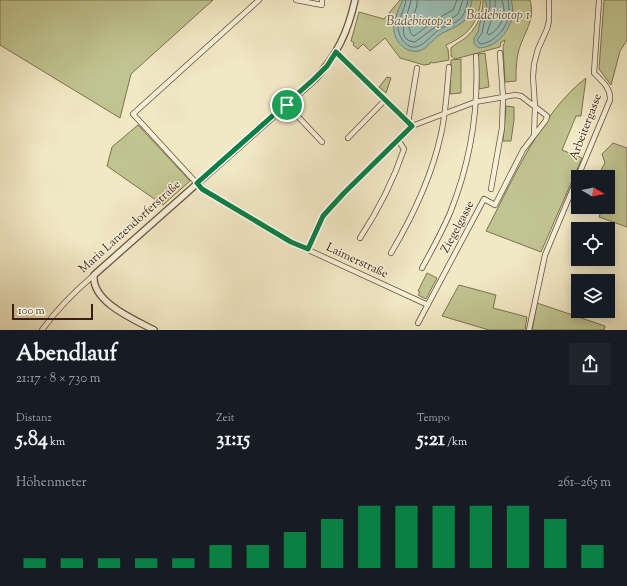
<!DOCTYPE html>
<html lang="de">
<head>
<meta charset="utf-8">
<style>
  :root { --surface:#171b24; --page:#20242c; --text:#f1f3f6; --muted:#9ea1a6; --accent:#0b8043 }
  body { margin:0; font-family:"Sorts Mill Goudy",serif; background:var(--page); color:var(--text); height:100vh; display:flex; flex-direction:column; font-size:15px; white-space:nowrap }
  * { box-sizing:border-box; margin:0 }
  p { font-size:13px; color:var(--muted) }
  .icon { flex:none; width:22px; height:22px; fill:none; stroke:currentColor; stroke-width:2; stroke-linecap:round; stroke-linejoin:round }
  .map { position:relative; height:330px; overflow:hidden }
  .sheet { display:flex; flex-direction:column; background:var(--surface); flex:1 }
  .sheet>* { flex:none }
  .needle { width:26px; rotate:100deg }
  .fabs { position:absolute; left:571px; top:170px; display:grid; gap:8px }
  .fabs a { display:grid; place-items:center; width:44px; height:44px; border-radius:0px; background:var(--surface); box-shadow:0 2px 10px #0003; font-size:20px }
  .scale { position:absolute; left:12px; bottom:10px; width:81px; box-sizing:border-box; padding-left:4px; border:2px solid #3a1f10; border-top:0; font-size:11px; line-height:14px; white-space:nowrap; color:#3a1f10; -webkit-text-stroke:3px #f6f0d9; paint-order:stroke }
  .pin { position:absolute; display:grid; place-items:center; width:34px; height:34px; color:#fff; margin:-17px; border:2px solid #fff; border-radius:50%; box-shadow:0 1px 4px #0007 }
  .round { display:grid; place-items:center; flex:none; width:42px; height:42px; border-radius:0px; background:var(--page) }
  .headline { display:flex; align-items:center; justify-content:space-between; height:68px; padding:0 16px }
  h1 { font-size:22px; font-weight:700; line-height:30px }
  .stats { display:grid; grid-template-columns:repeat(3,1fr); gap:6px; height:68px; padding:4px 16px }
  .stats div { display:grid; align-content:center }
  .stats b { font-size:20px; font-weight:700 }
  .stats small { font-size:11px; font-weight:400 }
  .stats p { font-size:11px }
  .chart { height:112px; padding:8px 16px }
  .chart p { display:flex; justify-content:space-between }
  .chart svg { width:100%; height:72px; margin-top:4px; stroke:var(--accent); stroke-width:6 }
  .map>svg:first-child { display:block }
  .green { fill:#c0c490; stroke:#7d7250 }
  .water { fill:#9bc0b7; stroke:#748074 }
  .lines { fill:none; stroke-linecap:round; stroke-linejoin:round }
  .shore { stroke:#6a7064; stroke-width:1 }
  .minor-casing { stroke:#68513d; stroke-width:6 }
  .tertiary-casing { stroke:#68513d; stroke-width:8 }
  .minor { stroke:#f6f0d9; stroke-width:4.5 }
  .tertiary { stroke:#f6f0d9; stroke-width:5.5 }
  .route-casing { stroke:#fff; stroke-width:8 }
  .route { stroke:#0b8043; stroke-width:5 }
  .labels { text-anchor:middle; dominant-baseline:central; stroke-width:3; stroke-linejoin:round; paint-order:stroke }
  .street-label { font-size:12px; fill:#3a1f10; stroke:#f6f0d9 }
  .water-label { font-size:13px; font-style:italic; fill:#574f42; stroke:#f6f0d9 }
</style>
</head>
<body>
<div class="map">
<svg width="627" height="330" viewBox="0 0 627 330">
  <rect width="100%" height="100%" fill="#f1e8c4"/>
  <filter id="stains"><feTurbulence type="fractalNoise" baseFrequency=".005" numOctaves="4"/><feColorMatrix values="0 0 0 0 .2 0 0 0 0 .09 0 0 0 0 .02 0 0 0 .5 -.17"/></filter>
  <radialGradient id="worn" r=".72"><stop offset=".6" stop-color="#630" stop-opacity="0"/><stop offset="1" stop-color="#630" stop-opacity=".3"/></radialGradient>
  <path class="green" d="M 0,0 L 213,0 L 131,74 L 120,118 L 0,45 Z
    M 400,0 L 481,0 C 478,24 468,35 446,45 L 446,46 L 448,49 L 449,60 L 433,63 L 431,62 L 430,64 L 424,65 L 400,58 L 385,38 L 370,51 L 363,44 L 358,49 L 353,45 L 354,43 L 351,41 L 359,12 L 384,19 Z
    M 483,0 L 530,0 C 535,18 527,28 521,44 C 516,56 516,69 516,81 L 505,82 L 503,47 L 505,40 L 501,42 L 500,47 L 455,59 L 451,56 L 451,48 C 455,44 460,42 464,39 C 476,30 483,15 483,0 Z
    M 604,0 L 627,0 L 627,40 L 620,51 L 611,85 L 599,69 Z
    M 485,53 L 489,87 L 479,89 L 478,54 Z
    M 461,59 L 461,93 L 450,94 L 451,60 Z
    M 387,77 L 391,78 L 386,93 L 379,87 Z
    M 586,78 L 581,116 L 576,116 L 562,150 L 582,158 L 541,252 L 486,231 C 512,182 541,112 586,78 Z
    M 506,106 L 514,107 L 514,120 L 511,141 L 503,141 Z
    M 138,125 L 190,181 L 163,205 L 107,166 L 112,147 Z
    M 613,143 L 627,148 L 627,227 L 599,217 L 603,207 L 608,207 L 608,177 L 597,177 L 605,163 L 602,154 Z
    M 427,273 L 437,278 L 426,299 L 418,295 L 420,292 L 418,291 Z
    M 459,285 L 496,295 L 493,308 L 527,317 L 525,330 L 489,330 L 442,316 Z
    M 537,303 L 605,326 L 604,330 L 532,330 Z"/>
  <path class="water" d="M 403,0 L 472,0 C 471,6 469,16 465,20 C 457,28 446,30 438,36 C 432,40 427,49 419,51 C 405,54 392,39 394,26 C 395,18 399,7 403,0 Z
    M 485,0 L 511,0 C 518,20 502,47 479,48 L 474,44 L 474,38 L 478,32 L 481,18 L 487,6 Z"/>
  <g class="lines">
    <path class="shore" d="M 406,0 C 405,10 397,20 398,29 C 399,34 401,39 405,43 C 418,56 430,35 440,29 C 447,25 456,24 462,17 C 465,13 467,5 468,0
      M 411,0 C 410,12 392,40 415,42 L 438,25 L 448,21 L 458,14 L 463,0
      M 417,0 L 417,6 L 409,27 L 411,34 L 414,36 L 435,20 L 453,10 L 457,0
      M 490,0 L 490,7 L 485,19 L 482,33 L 477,40 L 480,44 C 494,43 506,29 509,16 C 510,10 508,5 508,0
      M 495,0 L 495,8 L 487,33 L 489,35 C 497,31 505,20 504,10 C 504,7 503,4 502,0"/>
    <g class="minor-casing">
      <path id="minor" d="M 259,0 L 133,114 L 202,189 L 291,242 L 428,305
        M 296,0 L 322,5 L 322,0
        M 336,52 L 412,126
        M 287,105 L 322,142
        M 408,123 L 417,68
        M 534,135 L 535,107 L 533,77 L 534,64 L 538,49 L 547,29 L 549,21 L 549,0
        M 348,138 L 385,100
        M 491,189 L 502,128 L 503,97 L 500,53
        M 360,238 C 379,209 393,182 404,149 L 398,140
        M 308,249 L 323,216 L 344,193 L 412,126 L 475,102 L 515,95 L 521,96 L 547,116 L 546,120 L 523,150 L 495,205 L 484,199 L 418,323
        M 391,253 C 413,216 432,176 441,134 C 446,112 447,90 449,67
        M 422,268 C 432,250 442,232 450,213 C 470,163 479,110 476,56
        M 42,330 C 57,309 74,292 94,275
        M 529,330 L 545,255 L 610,100 C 611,88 602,81 594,73 L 599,0"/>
    </g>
    <g class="tertiary-casing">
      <path id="tertiary" d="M 154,330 C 135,320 91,302 94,275 L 315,79 C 337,55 348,32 355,0"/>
    </g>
    <use href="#minor" class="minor"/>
    <use href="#tertiary" class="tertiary"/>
  </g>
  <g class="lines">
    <g class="route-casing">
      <path id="route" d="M 336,52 L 412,126 L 344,193 L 323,216 L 308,249 L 291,242 L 202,189 L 197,183 L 314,79 L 327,66 Z"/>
    </g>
    <use href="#route" class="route"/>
  </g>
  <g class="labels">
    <g class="street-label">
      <text transform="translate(586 127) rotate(-69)">Arbeitergasse</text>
      <text transform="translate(130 227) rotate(-42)">Maria Lanzendorferstraße</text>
      <text transform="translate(458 227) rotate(-62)">Ziegelgasse</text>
      <text transform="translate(357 261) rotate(25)">Laimerstraße</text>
    </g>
    <g class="water-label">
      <text x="498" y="16">Badebiotop 1</text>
      <text x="419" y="22">Badebiotop 2</text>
    </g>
  </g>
  <rect width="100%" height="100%" filter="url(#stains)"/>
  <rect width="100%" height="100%" fill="url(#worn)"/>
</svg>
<div class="fabs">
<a><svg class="needle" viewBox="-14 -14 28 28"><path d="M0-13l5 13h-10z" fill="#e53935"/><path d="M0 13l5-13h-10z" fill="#9ea1a6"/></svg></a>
<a><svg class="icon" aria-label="locate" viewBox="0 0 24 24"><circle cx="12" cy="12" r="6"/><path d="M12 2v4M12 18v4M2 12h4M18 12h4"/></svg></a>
<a><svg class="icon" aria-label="layers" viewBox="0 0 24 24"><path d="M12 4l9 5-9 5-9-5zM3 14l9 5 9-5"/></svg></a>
</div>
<div class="scale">100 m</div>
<div class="pin" style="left:287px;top:105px;background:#1e9e55"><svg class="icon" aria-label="arrive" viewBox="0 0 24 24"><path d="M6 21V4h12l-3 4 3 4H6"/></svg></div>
</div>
<section class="sheet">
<div class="headline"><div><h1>Abendlauf</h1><p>21:17 · 8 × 730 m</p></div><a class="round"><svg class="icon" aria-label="share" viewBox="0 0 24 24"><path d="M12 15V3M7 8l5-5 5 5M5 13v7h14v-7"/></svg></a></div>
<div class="stats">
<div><p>Distanz</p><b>5.84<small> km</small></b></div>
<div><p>Zeit</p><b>31:15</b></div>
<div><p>Tempo</p><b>5:21<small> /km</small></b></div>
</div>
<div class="chart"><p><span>Höhenmeter</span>261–265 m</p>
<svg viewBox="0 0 160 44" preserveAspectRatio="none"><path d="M5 44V38M15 44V38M25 44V38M35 44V38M45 44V38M55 44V30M65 44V30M75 44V22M85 44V14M95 44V6M105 44V6M115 44V6M125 44V6M135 44V6M145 44V14M155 44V30"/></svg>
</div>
</section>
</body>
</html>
